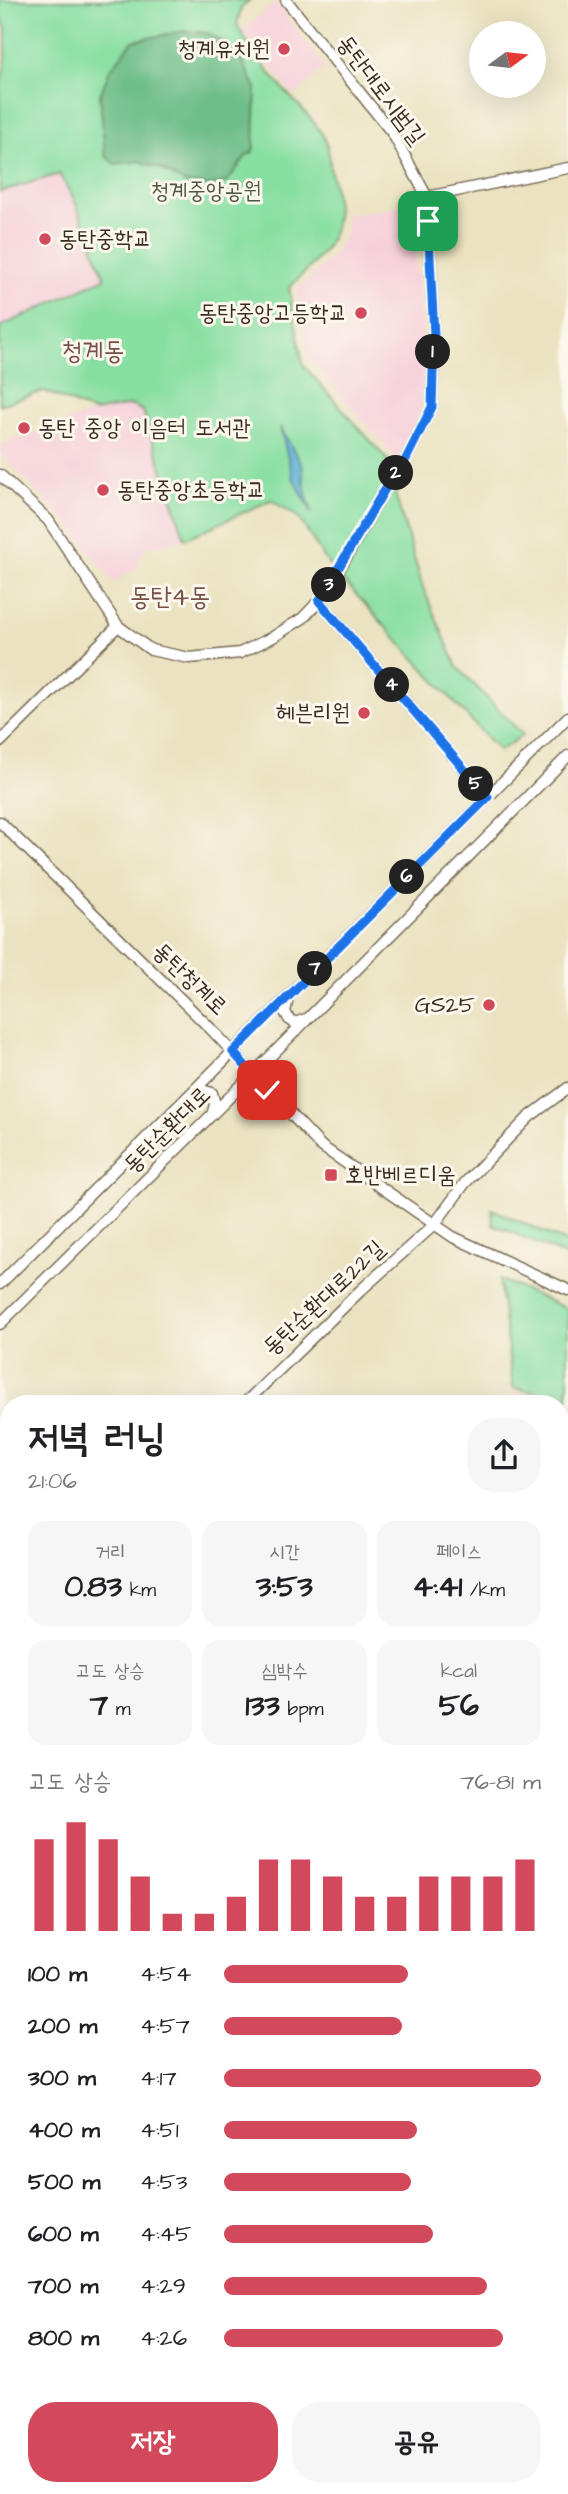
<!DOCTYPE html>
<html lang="ko">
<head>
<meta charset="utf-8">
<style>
  :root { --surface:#fff; --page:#f6f6f6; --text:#202124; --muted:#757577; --accent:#d1495b }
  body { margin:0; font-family:"Architects Daughter","Poor Story",sans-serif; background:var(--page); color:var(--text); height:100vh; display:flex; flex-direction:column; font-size:26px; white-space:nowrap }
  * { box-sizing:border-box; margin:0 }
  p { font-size:23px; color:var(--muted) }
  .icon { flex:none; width:38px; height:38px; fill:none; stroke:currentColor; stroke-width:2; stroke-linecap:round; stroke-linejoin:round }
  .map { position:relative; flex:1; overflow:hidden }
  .details { position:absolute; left:0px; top:1395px; width:569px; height:1101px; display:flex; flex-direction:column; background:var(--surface); border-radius:28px 28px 0 0; box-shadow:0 7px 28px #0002 }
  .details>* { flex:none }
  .needle { width:46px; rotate:75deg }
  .tools { position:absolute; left:469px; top:21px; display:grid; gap:14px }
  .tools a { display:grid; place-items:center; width:77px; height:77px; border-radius:50%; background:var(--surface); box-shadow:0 7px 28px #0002; font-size:35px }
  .pin { position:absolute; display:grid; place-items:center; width:60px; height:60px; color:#fff; margin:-30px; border-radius:14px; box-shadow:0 4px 10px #0006 }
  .km { position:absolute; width:35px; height:35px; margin:-18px; border-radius:50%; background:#222; color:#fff; font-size:19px; line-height:35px; text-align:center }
  .round { display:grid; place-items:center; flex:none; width:74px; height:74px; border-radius:28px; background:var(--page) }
  .head { display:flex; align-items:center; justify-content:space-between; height:119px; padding:0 28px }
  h1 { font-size:38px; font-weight:700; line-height:52px }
  .metrics { display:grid; grid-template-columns:repeat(3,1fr); gap:10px; height:119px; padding:7px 28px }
  .metrics div { display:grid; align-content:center; border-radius:18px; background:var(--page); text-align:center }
  .metrics b { font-size:30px; font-weight:700 }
  .metrics small { font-size:19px; font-weight:400 }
  .metrics p { font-size:19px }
  .chart { height:196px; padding:14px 28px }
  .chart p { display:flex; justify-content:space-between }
  .chart svg { width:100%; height:126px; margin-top:7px; stroke:var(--accent); stroke-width:6 }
  .button { display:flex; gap:14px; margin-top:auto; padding:14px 28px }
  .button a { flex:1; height:80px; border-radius:28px; background:var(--accent); color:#fff; font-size:28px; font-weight:700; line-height:80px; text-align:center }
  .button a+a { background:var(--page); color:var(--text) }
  ul { padding:0 28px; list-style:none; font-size:23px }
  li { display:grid; grid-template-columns:112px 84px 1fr; align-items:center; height:52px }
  li i { height:18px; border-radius:9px; background:var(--accent) }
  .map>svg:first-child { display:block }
  .built { fill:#f6cfd9 }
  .green { fill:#88dfa2; stroke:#628460; stroke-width:2 }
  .forest { fill:#6ebe88; stroke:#547453; stroke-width:2 }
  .water { fill:#5ab1d6; stroke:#4a6e7a; stroke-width:2 }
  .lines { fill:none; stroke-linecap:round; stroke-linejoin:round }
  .motorway-tunnel { stroke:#c7bda0; stroke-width:16; stroke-dasharray:16 8; stroke-linecap:butt }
  .tertiary-casing { stroke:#786a57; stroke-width:13 }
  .tertiary { stroke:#fff; stroke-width:10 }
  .route-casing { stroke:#fff; stroke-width:14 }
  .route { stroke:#1a73e8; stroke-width:9 }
  .poi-dot { fill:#d1495b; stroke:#fbf7ec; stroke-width:2.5 }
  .labels { text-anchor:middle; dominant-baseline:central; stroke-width:6; stroke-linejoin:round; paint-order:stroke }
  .poi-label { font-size:23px; fill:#3b2a1e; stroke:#fbf7ec; text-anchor:end }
  .street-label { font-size:23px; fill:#3b2a1e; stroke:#fbf7ec }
  .park-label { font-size:23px; fill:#4e573f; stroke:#fbf7ec }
  .quarter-label { font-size:26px; fill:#764f47; stroke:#fbf7ec }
</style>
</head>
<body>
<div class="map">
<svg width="568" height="2494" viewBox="0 0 568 2494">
  <rect width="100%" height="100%" fill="#fbf7ec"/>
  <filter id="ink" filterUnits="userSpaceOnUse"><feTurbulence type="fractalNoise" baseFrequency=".0143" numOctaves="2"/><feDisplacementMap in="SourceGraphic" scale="14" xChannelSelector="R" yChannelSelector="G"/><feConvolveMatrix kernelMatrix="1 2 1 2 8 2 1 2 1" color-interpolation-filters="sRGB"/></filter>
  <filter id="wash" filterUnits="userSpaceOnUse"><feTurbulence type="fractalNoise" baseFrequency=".00686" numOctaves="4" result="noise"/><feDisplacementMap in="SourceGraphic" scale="28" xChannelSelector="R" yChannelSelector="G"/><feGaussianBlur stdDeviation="1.57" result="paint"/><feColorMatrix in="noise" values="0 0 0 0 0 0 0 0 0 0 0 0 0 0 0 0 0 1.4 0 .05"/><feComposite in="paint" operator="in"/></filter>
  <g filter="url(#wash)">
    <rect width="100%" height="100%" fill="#eae2c0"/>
    <path class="built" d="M 276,2 L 325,67 L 294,96 L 242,31 Z
      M 59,174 L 74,199 L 106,279 L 0,327 L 0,192 Z
      M 410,205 L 424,337 L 423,403 L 397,460 L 308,357 L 296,290 L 333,256 L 346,231 L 344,215 Z
      M 132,405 L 143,411 L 185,539 L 146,547 L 136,568 L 114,583 L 72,528 L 0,453 L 0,445 L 94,412 Z
      M 0,1459 L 9,1469 L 9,1540 L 0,1549 Z"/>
    <path class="green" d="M 0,0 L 250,0 L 241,8 L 237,25 C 251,50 269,74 288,94 C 300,107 322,128 327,145 C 330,155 329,167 332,177 C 346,236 328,249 289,288 L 303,365 L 392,465 L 396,497 L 423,588 L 457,667 L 523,735 L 499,751 L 329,565 L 298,517 L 271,500 L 185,539 L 143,411 L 131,405 L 94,412 L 44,391 L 0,405 L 0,327 L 105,278 L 74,199 L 59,174 L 0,192 L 0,87 L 6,60 L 6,28 L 0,14 Z
      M 492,1209 L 568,1243 L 568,1257 L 493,1224 Z
      M 499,1279 L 568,1309 L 568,1399 L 513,1388 Z
      M 568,1609 L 568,2494 L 374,2494 L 375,2487 L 560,2487 L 560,1612 Z"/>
    <path class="forest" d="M 184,31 L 207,33 L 227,44 L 244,64 L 256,88 L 254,147 L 252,153 L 247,155 L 227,182 L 206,186 L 185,183 L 161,169 L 139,161 L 115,164 L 105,156 L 100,95 L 110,70 L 133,41 Z
      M 560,1410 L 568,1412 L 568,1601 L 560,1604 Z
      M 9,1978 L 9,2487 L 356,2487 L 355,2494 L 0,2494 L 0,1983 Z"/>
    <path class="water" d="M 280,427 L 302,465 L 305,490 L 312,513 L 293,478 Z"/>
  </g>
  <g filter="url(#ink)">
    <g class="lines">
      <path class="motorway-tunnel" d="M 0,2117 L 9,2119
        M 0,2160 L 9,2162
        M 560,2330 L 568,2333
        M 560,2362 L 568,2365"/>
      <g class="tertiary-casing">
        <path id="tertiary" d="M 427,197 L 568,168
          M 0,475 L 48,520 L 118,626 L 151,650 L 189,658 L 240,653 L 273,637 L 303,618 L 319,601 L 332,582 L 385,489 L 405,461 L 432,407 L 434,335 L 427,197 L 393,134 L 286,0
          M 319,601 L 488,797
          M 0,742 L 118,626
          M 0,822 L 211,1029 L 321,1146 L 453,1237 L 568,1290
          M 288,998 L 285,1012 L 289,1019 L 295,1023 L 306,1019
          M 194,1092 L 198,1089 L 212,1093 L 215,1105 L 212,1115
          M 0,1284 L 568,717
          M 0,1324 L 253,1074 L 568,756
          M 244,1404 L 361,1290 L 434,1225 L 465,1183 L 529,1117 L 568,1088
          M 0,1608 L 9,1607"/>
      </g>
      <use href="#tertiary" class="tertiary"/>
    </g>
  </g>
  <g class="lines" filter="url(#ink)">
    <g class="route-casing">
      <path id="route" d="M 267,1090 L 233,1052 L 488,797 L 319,601 L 385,489 L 405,461 L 432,407 L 434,335 L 428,221"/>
    </g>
    <use href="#route" class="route"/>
  </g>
  <g class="poi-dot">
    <circle cx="284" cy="49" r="7"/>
    <circle cx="45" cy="239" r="7"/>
    <circle cx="361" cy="313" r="7"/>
    <circle cx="24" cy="428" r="7"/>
    <circle cx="103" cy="490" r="7"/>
    <circle cx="364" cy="713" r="7"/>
    <circle cx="489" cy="1005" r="7"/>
    <rect x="324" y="1168" width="14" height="14" rx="3.5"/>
  </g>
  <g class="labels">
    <g class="poi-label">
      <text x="270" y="49">청계유치원</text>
      <text x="59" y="239" text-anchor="start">동탄중학교</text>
      <text x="347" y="313">동탄중앙고등학교</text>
      <text x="38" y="428" text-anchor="start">동탄 중앙 이음터 도서관</text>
      <text x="117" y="490" text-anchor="start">동탄중앙초등학교</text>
      <text x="350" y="713">헤븐리원</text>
      <text x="475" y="1005">GS25</text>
      <text x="345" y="1175" text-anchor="start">호반베르디움</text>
    </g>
    <g class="street-label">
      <text transform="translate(381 90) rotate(53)">동탄대로시범길</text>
      <text transform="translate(190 979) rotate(44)">동탄청계로</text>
      <text transform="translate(167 1130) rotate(-45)">동탄순환대로</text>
      <text transform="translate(324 1298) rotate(-43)">동탄순환대로22길</text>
    </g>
    <g class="park-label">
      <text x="206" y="191">청계중앙공원</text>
    </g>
    <g class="quarter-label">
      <text x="93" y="351">청계동</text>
      <text x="170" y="597">동탄4동</text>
    </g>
  </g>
</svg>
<div class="tools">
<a><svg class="needle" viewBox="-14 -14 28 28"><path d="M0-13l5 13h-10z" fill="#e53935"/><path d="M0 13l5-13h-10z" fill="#757577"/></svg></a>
</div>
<div class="pin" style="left:428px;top:221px;background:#1e9e55"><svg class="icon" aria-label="arrive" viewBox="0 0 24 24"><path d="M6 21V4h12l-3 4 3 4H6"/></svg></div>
<div class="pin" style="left:267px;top:1090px;background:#d93025"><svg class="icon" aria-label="check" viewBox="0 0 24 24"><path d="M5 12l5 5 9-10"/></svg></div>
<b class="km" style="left:433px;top:352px">1</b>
<b class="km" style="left:396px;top:473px">2</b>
<b class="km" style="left:329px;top:585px">3</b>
<b class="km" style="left:392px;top:685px">4</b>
<b class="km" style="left:476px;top:784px">5</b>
<b class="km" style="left:407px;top:877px">6</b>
<b class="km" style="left:315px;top:969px">7</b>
<section class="details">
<div class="head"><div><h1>저녁 러닝</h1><p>21:06</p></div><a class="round"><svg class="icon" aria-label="share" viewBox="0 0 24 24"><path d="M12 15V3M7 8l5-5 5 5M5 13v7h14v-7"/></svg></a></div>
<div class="metrics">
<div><p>거리</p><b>0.83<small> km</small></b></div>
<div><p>시간</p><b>3:53</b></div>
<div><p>페이스</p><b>4:41<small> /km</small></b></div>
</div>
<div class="metrics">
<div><p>고도 상승</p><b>7<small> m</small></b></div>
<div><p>심박수</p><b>133<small> bpm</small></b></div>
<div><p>kcal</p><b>56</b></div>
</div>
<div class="chart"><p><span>고도 상승</span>76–81 m</p>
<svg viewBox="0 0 160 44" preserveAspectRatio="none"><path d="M5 44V12M15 44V6M25 44V12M35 44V25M45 44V38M55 44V38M65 44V32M75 44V19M85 44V19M95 44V25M105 44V32M115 44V32M125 44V25M135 44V25M145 44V25M155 44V19"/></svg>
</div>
<ul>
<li><b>100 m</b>4:54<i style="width:58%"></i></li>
<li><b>200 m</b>4:57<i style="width:56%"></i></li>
<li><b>300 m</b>4:17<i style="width:100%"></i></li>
<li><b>400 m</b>4:51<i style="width:61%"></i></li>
<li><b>500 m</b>4:53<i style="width:59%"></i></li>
<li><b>600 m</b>4:45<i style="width:66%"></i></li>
<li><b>700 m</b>4:29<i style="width:83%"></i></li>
<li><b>800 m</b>4:26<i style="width:88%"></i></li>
</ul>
<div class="button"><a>저장</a><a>공유</a></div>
</section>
</div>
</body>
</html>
